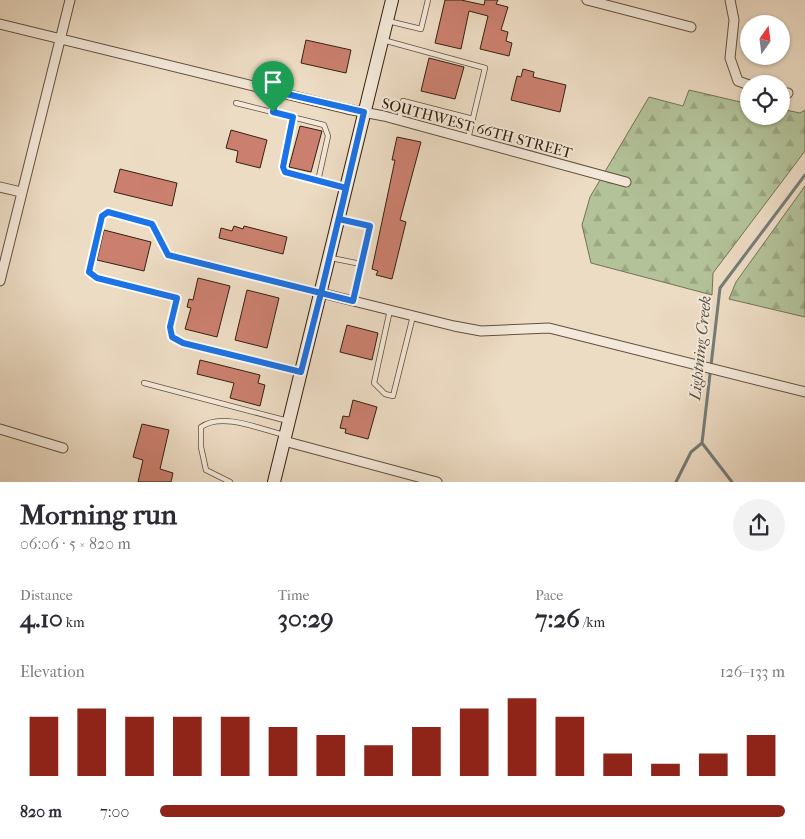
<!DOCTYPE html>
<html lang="en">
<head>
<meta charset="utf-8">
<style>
  :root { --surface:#fff; --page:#f2f2f3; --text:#2b2b33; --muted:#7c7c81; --accent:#8f2418 }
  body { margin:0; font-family:"IM FELL French Canon",serif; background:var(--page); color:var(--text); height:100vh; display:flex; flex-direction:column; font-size:19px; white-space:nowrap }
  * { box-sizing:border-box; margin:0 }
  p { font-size:16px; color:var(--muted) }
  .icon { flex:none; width:28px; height:28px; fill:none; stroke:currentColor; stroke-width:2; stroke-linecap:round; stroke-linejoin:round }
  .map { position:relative; height:482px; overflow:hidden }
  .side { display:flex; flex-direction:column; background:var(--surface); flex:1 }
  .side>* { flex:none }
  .needle { width:32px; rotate:14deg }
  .fabs { position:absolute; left:740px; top:15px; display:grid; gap:10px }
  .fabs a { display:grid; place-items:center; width:50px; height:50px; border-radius:50%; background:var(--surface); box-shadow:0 1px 4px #0004; font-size:25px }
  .pin { position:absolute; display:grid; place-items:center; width:42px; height:42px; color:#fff; margin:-51px -21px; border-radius:50% 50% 50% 0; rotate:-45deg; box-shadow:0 0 5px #0007 }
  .pin .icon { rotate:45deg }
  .round { display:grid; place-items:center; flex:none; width:52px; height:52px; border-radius:26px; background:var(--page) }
  .head { display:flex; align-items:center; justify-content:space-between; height:85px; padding:0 20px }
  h1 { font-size:28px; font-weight:800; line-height:38px }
  .stats { display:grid; grid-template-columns:repeat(3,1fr); gap:8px; height:85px; padding:5px 20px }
  .stats div { display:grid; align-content:center }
  .stats b { font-size:25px; font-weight:800 }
  .stats small { font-size:14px; font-weight:400 }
  .stats p { font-size:14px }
  .chart { height:140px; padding:10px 20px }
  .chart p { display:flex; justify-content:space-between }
  .chart svg { width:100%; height:90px; margin-top:5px; stroke:var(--accent); stroke-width:6 }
  ul { padding:0 20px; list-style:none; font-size:16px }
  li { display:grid; grid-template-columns:80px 60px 1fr; align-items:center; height:38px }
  li i { height:12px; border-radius:6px; background:var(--accent) }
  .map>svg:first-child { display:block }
  .forest { fill:url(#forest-firs); stroke:#747254 }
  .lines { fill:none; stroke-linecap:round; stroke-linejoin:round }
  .stream { stroke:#747c78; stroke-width:3 }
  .building { fill:#cb806f; stroke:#34210e }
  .lane-casing { stroke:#62503c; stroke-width:6 }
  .street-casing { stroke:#62503c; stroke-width:11 }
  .secondary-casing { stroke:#34210e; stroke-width:14 }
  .lane { stroke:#f3e8d9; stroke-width:4.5 }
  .street { stroke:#f3e8d9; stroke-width:9 }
  .secondary { stroke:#f3e8d9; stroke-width:12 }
  .route-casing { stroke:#fff; stroke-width:10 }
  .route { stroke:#1a73e8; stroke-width:6 }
  .labels { text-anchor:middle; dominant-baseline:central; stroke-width:4; stroke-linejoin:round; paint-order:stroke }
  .street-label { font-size:15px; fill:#34210e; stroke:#f3e8d9 }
  .water-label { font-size:16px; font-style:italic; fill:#544f43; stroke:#f3e8d9 }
</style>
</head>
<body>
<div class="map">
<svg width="805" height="482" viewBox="0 0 805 482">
  <defs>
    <pattern id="forest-firs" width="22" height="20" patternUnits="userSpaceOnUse" patternTransform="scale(1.25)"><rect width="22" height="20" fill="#b3c299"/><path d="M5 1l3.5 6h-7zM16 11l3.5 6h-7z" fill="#9ba683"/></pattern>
  </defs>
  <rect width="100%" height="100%" fill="#eddcc4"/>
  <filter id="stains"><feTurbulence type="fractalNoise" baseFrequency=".004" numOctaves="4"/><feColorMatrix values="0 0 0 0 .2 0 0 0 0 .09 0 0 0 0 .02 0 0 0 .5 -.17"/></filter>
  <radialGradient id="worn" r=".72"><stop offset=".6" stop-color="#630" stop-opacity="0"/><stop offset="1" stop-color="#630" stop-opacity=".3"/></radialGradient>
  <path class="forest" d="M 689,90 L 749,104 L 749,116 L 781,116 L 781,109 L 800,113 L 805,110 L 805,151 L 713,273 L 712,295 L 591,263 L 582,225 L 590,197 L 649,97 L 683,106 Z
    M 805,186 L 805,317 L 729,299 L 736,282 Z"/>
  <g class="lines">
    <path class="stream" d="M 676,482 L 691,452 L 702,443
      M 732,482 L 702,443 L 720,288 L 805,175"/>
  </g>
  <path class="building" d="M 445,0 L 461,0 L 484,5 L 485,0 L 498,0 L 496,4 L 508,7 L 501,30 L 508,32 L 506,41 L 512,43 L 509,56 L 480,49 L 488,16 L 469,11 L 461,49 L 435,43 Z
    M 306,40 L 351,50 L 346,73 L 301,63 Z
    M 429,58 L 464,67 L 455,99 L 421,91 Z
    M 523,69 L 534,72 L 533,77 L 566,85 L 560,112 L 511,100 L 517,76 L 521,77 Z
    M 300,126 L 322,131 L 311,172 L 289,167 Z
    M 231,130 L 267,140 L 260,168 L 236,162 L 238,151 L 226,148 Z
    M 397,137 L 421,142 L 400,220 L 406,222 L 392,279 L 376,275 L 378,271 L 372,269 L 395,160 L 392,160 Z
    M 120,169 L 177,183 L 172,206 L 114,192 Z
    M 234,226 L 243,229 L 244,226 L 287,237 L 283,254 L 219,238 L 221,228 L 232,231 Z
    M 104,230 L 151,242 L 144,271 L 97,260 Z
    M 198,278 L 230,286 L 217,337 L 185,329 L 191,308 L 187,307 L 189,299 L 193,300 Z
    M 247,290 L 279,298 L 267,348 L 235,340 Z
    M 347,325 L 378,333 L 372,360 L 340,352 Z
    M 200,360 L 260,375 L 258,383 L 265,385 L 260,406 L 230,398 L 234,383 L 197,374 Z
    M 353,400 L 377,407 L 368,439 L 345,433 L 346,429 L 340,428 L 343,416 L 349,417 Z
    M 142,424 L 169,430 L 160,469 L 173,473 L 171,482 L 138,482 L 143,460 L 133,457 Z"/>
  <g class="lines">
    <g class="lane-casing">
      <path id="lane" d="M 388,21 L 421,29 L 428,0
        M 383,40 L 485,68 L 468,139
        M 236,103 L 324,125 L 328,136 L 318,181 L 345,188
        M 273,112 L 277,92
        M 293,117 L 283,167 L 285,172 L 318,181
        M 399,120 L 403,101 L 473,119
        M 339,219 L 370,226 L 353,301
        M 331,258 L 361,264
        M 390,310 L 374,383 L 385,394 L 393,396 L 413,316
        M 300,371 L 183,343 L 172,337 L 170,327 L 177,298 L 92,276 L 89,272 L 90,267 L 102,216 L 108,212 L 151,224 L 168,255 L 319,293
        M 144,383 L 288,421
        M 230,482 L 206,470 L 201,447 L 201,427 C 222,412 260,429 284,435"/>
    </g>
    <g class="street-casing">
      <path id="street" d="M 587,0 L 691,27
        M 730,0 L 734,20 L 730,58 L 738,81 L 749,85
        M 0,24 L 347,109 L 384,116 L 626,182
        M 781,93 L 788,93
        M 0,187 L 21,192
        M 0,281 L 70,0
        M 321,293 L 454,326 L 481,331 L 549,328 L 805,392
        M 0,429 L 63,448
        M 284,441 L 437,482"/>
    </g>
    <g class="secondary-casing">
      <path id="secondary" d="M 274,482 L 392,0"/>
    </g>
    <use href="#lane" class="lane"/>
    <use href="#street" class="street"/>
    <use href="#secondary" class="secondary"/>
  </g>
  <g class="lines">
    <g class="route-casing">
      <path id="route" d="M 273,112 L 293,117 L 283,167 L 285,172 L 346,188 C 338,223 329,258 321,293 L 168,255 L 152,224 L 108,212 L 102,216 L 89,272 L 97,278 L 177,298 L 170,327 L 172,337 L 183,343 L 301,372 L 321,293 L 353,301 L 370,226 L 339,219 L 364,112 L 278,92 L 273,112"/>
    </g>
    <use href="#route" class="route"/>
  </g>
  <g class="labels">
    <g class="street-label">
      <text transform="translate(477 128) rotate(15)">SOUTHWEST 66TH STREET</text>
    </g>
    <g class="water-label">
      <text transform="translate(700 348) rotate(-84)">Lightning Creek</text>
    </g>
  </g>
  <rect width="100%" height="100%" filter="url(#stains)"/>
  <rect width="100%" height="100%" fill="url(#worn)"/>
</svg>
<div class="fabs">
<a><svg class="needle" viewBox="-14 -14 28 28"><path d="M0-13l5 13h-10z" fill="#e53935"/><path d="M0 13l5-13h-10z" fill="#7c7c81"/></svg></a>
<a><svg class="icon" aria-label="locate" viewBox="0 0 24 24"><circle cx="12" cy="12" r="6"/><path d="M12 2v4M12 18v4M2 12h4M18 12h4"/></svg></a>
</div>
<div class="pin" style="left:273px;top:112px;background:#1e9e55"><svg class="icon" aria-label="arrive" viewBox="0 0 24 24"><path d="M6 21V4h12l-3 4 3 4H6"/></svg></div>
</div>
<section class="side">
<div class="head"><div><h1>Morning run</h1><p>06:06 · 5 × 820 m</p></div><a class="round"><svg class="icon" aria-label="share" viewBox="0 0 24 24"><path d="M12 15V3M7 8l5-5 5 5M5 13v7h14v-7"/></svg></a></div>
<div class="stats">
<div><p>Distance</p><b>4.10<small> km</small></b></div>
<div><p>Time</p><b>30:29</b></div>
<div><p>Pace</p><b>7:26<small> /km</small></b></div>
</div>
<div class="chart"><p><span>Elevation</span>126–133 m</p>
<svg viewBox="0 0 160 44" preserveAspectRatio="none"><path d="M5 44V15M15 44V11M25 44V15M35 44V15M45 44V15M55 44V20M65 44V24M75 44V29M85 44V20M95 44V11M105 44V6M115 44V15M125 44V33M135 44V38M145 44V33M155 44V24"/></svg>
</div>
<ul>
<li><b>820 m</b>7:00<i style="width:100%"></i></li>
</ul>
</section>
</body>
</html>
